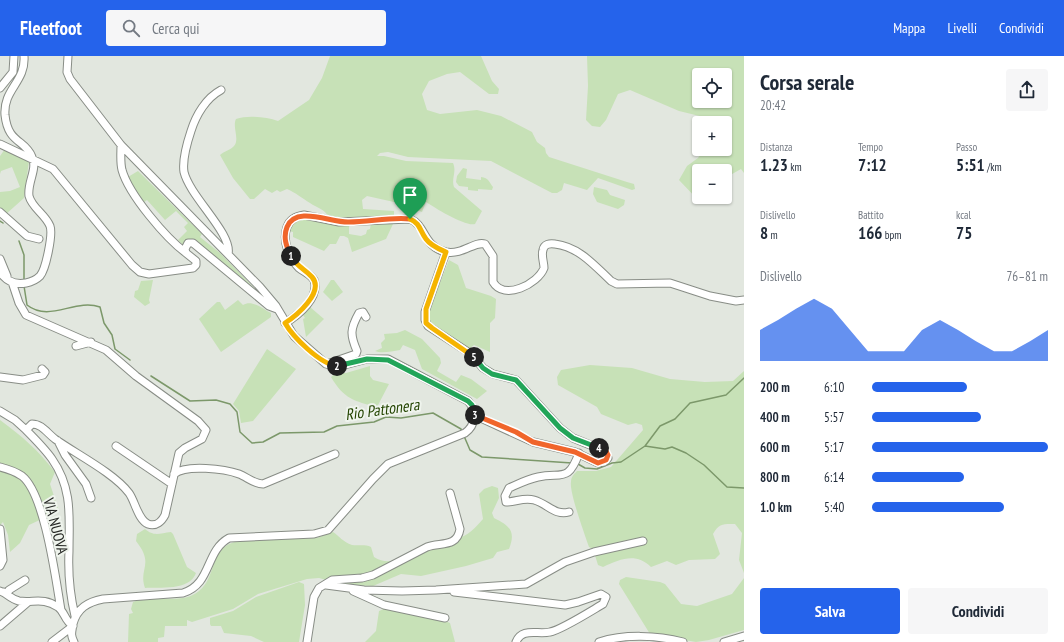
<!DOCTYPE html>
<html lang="it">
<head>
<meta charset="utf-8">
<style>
  :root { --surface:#fff; --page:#f6f6f7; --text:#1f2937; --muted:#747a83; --accent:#2563eb }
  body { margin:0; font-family:"PT Sans Narrow",sans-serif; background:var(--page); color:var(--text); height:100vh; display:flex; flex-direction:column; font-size:15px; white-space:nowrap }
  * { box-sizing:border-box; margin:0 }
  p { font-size:13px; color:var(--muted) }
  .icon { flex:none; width:22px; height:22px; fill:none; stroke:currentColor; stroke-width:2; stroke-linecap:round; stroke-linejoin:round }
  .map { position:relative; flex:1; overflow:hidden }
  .panel { display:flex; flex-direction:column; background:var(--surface); width:320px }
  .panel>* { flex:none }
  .buttons { position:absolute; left:692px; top:12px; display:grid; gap:8px }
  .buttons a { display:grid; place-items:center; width:40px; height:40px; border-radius:4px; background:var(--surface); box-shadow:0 1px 3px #0004; font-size:20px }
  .pin { position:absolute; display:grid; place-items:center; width:34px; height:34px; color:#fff; margin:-41px -17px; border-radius:50% 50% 50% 0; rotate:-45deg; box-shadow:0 0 4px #0007 }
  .pin .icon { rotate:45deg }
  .km { position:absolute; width:20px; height:20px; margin:-10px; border-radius:50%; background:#222; color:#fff; font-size:11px; line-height:20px; text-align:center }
  .round { display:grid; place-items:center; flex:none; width:42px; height:42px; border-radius:4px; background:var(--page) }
  .head { display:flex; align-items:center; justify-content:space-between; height:68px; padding:0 16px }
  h1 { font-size:22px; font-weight:700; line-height:30px }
  .figures { display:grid; grid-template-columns:repeat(3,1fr); gap:6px; height:68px; padding:4px 16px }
  .figures div { display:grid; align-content:center }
  .figures b { font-size:17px; font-weight:700 }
  .figures small { font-size:11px; font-weight:400 }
  .figures p { font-size:11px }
  .chart { height:112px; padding:8px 16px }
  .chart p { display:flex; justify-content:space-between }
  .chart svg { width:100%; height:72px; margin-top:4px; fill:var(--accent); opacity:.7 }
  .button { display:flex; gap:8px; margin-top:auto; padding:8px 16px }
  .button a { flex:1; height:46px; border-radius:4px; background:var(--accent); color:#fff; font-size:16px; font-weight:700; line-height:46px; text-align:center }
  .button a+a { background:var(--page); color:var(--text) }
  ul { padding:0 16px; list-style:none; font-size:13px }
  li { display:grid; grid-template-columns:64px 48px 1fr; align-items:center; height:30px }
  li i { height:10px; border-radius:5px; background:var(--accent) }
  header { display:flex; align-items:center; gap:24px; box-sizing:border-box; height:56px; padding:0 20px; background:var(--accent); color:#fff }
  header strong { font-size:19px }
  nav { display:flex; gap:22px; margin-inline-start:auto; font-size:14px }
  .search { width:280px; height:36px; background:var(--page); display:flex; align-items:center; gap:10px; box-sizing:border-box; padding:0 14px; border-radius:4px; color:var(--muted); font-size:15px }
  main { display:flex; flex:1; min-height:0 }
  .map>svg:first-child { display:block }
  .green { fill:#c7e1b7; fill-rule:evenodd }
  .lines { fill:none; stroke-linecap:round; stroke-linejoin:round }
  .stream { stroke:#7c986a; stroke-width:1.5 }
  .minor-casing { stroke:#888d86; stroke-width:9 }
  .minor { stroke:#fff; stroke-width:7 }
  .split-1-casing { stroke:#fff; stroke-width:8 }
  .split-2-casing { stroke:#fff; stroke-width:8 }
  .split-3-casing { stroke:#fff; stroke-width:8 }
  .split-4-casing { stroke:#fff; stroke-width:8 }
  .split-5-casing { stroke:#fff; stroke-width:8 }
  .split-6-casing { stroke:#fff; stroke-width:8 }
  .split-1 { stroke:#f0652b; stroke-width:5 }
  .split-2 { stroke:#f5b400; stroke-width:5 }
  .split-3 { stroke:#22a559; stroke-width:5 }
  .split-4 { stroke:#f0652b; stroke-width:5 }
  .split-5 { stroke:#22a559; stroke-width:5 }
  .split-6 { stroke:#f5b400; stroke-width:5 }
  .labels { text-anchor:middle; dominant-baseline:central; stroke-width:4; stroke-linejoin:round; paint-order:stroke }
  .street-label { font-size:15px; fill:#272926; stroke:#eff4ed }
  .water-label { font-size:16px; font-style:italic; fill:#234400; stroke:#eff4ed }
</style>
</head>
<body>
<header>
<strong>Fleetfoot</strong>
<div class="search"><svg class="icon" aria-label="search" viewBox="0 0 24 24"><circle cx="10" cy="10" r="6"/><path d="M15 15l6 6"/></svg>Cerca qui</div>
<nav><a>Mappa</a><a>Livelli</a><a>Condividi</a></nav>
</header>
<main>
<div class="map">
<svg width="744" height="586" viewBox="0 0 744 586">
  <rect width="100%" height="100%" fill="#e2e7df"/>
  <path class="green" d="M 330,0 L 481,0 L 492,25 L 499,33 L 498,38 L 489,38 L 460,16 L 447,18 L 429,25 L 422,38 L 427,54 L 440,58 L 477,54 L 501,60 L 532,76 L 537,86 L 545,92 L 546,97 L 549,101 L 627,126 L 634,128 L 635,133 L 632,134 L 598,122 L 587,134 L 564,127 L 562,134 L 557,137 L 552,137 L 491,105 L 408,101 L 388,96 L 380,97 L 377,100 L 384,100 L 406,105 L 453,107 C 457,116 451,123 454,131 L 482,155 L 475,168 C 466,171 435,152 426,146 L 422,156 L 394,146 L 367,140 L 362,144 L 363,153 L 394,155 L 394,160 L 338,163 L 328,160 C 323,152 317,152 310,147 C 302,142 296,137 287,133 L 280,136 L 277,134 L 272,137 L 265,133 L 254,143 L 250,143 L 233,122 L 220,99 C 224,95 231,94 234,90 C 240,83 232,71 236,63 C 248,59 266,61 278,65 L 309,44 L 322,22 Z
    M 587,0 L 744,0 L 744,117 L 741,113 L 725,122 L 725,115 L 699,115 L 699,141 L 708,141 L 706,144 L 699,145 L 679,124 L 687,110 L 698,102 L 704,93 L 725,93 L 725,67 L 719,67 L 712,63 L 679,55 L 630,34 L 618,38 L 606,64 L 600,71 L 592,70 L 586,64 L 588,30 ZM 699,19 L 725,19 L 725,45 L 699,45 Z
    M 5,93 L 29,105 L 24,142 L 5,159 L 0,152 L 0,136 L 10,135 L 20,131 L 12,111 L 1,115 L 0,118 L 0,100 Z
    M 463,112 L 467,113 L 466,122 L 481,124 L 481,121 C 489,122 489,126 493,131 L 492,134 L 478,133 L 478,135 L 468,134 L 468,131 L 459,130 L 456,126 L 457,120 Z
    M 138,115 L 202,178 L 200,181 L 220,197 L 260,238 L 197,186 L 184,190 L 178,184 L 187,175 L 184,171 L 188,167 L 176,155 L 165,164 L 147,144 L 143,147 L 128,121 Z
    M 594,131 L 607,134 L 610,139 L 625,144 L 624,149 L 618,153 L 597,146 L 593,138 Z
    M 301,161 L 349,168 L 349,178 L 361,180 L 366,178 L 367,174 L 370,173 L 371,167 L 393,166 L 393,168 L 386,183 L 352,196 L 348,182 L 344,180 L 340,180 L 336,188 L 330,188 L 324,195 L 293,181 L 293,176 L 289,175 L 291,168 Z
    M 449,204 L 458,209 L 466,232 L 491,240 L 496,243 L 495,262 L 490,267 L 490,296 L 474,289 L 469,293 L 430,267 L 428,263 L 429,254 Z
    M 153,224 L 149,244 L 150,247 L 145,250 L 134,241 L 135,235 L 138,234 L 141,225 Z
    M 331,224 L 334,224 L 343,236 L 332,245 L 323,236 Z
    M 238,244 L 243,249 C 252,243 263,253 271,257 L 271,261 L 221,296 L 199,263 L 217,246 L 220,246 L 225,254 Z
    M 310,251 L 324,263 L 306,281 L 303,263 L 305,262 L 303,259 Z
    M 405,274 L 422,283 L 440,302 L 441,307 L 437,315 L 456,326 L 461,319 L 471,323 L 487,335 L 477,343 L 422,313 L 415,294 L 403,289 L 400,294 C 392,295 382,298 375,295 L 382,292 L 381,287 L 385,283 L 384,278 L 397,277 Z
    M 267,293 L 296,313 L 253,365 L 241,367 L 239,355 L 233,348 Z
    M 590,309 L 632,312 L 670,323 L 705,326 L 733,325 L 744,315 L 744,517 L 739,504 L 742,477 L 735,468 C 724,468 719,467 713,478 L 720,498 L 715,503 L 689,504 L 676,509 L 667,505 L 651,511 C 636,496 620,503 603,511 L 598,509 L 593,493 L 589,491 C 585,479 569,436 571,426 C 571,421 574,418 577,415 L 596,415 L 611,411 L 643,374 L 642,369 L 636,367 L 628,369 L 601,358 L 597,351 L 558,329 L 557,321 L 561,314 Z
    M 370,310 L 370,320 L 373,324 L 389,328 L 377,351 C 354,345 344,343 331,321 L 336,317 L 346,317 Z
    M 0,364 C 23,381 38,394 55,416 L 50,428 L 59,455 L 29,469 L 20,487 L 10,496 L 8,479 L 3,466 L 0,469 Z
    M 492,430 L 498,432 L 499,442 L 492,457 L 494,462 C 510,470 516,475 509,493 L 497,496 L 493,502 L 466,510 L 421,520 L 401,518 L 373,530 L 345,529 L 319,522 L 307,523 L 258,538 L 233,553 L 192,566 L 187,564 L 187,570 L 165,570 L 164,581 L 158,582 L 158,586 L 128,586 L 129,558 L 133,557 L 131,553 L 133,546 C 153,537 181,550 199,535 C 218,520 208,490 239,485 L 317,482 L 333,476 C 339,480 343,486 352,489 C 359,490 365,488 371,491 L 374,501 C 394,514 413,494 431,487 C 440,484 448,485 456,483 C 467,481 477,470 483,463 L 479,438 L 484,433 Z
    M 145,473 C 154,481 160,477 171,476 L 173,478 L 187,511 L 196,517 C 190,535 159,531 145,532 C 138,512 155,509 136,485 L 137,478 Z
    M 626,521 L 660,526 L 665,528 L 681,548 L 697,550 L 732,538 L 744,522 L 744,574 L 709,584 L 696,586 L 650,578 L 619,528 L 620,524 Z
    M 299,526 L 304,528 L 305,549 L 299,586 L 264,586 L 251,580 L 224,577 L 221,570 L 211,570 L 210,568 L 210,562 L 233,555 L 256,541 Z
    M 386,552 L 440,563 L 450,567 L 455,586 L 365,586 L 376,575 L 379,555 Z"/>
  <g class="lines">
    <path class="stream" d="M 0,165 L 3,167
      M 19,185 L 24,199 L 24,224
      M 24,230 L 27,249 C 50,267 75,242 100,251 L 104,267 L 112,279 L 115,293 L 130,304
      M 151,320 L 190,345 L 216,344 L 230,348 L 237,356 L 240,376 L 252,387 L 263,386 L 280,377 L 324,376 L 337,370 L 374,366 L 386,361 L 401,362 L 433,357 L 461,373 L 462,376
      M 464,380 L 470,394 L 482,401 L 572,407
      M 645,390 L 665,393 L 672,391 L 686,397 L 704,409 L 727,431 L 744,432
      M 578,408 L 585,412 L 597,413 L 612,407 L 621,406 L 645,390 L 660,370 L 675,363 L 690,347 L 726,339 L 744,322"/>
    <g class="minor-casing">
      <path id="minor" d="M 68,0 L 67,16 L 70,23 L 121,89 L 260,231 L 276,250 L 294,280 L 326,308 L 337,311 L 367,303 L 388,303 L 468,345 C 477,355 476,369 465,377 L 388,408 L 373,423 L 328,474 L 314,478 L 229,482 C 205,495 212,528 183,537 L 103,543 C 88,546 77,552 73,568 C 72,576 70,578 74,586
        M 0,32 L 13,16 L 14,0
        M 221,34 C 206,42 196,59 191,75 C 187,87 182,103 184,116 C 190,141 233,178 228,198
        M 0,88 L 53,113 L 132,209 L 140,216 L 149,218 L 193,212 L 196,209 L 196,205 L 186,197 L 185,193 L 188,187 L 193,187 L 269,250 L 277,253
        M 121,89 C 121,97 120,106 122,114 C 129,139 166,182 186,197
        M 0,156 L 27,180 L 39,183
        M 446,196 L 425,256 L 425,264 L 428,270 L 471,298 L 483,312 L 493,318 L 516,324 L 560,372 L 573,382 L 605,395 L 608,402 L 604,406 L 598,407 L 575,396 L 533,386 L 474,359
        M 0,203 L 7,220
        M 0,216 C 6,225 15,229 26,227 C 31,226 36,224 40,220 C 46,213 53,178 50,170 C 45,158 32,152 29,140 C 27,126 38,113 32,101 C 25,83 8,88 5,59 C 3,33 26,26 24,0
        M 12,226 L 19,247 L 26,259 L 106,294 L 136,320 L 198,365 L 206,374 L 202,383 L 185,392 L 179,397 L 165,459 C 162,465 156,471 148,468 C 138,464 135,445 129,437 C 114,417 76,398 55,383 C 47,377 42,368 32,368 L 26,374 C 35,383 45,393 52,403 C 73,433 69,462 69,495 C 68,516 70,539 75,560
        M 285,267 C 299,259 320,241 314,224 C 310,218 304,216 299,212 C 289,202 282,185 287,171 C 290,163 296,160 304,159 L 339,166 L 410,163 C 426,169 423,191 446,196 C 463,199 474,185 485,188 L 493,200 L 493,226 C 504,245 538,228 544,212 C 544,206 541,200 543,194 C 544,188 550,187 555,188 C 579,191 594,209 611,225 L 617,228 L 670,227 L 710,240 L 736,245 L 744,244
        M 76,290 L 91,286
        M 327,308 L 356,298 L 357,295 C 350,279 350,273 359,257 L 363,256 L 366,261
        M 0,321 L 23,324 L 43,319 L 45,316 L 42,313
        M 0,355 L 15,364 L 26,374
        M 58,385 L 65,399 L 86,428 L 91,442
        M 116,390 L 172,428
        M 0,411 C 8,413 16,416 22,420 C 45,438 56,525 61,554
        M 174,418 C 186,408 225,413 239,418 C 247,421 254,428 263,428 L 335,398
        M 569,456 C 555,460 548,448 534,444 C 524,441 516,446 506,446 L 505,440 L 509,432 C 518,428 528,423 538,421 C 562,416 568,427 579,397
        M 0,473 L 3,504 L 0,510
        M 326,529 L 364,534 L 402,535 L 436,534 L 526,528 L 565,506 L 594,496 L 643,485
        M 0,535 C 7,537 10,543 19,545 C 34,547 43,541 58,551 C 65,556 64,564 73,570
        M 353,535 L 384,549 L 445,562
        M 3,536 L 8,537 L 9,534 L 25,524
        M 454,536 L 565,549 L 578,546 L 601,538 L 606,541 L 603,548 C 591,555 561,574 550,576 C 538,579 522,571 516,586
        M 0,570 L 28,546
        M 52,586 L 73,570
        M 307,586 L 314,541 L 319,532 L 332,524 L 362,522 L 373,519 L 427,491 C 440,486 457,492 460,473 L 450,437
        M 599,586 C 624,578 657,579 683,586
        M 724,586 L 744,580"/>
    </g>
    <use href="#minor" class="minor"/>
  </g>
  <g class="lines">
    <g class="split-1-casing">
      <path id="split-1" d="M 291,200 C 286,190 283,181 287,171 C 296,149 331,167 349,166 C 369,166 390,161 410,163"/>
    </g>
    <g class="split-2-casing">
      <path id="split-2" d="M 291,200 C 298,212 304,212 312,221 C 325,236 296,260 285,267 C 293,281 320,308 337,310"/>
    </g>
    <g class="split-3-casing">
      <path id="split-3" d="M 337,310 L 367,303 L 388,304 L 468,345 L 472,349 L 475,359"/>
    </g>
    <g class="split-4-casing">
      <path id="split-4" d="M 475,359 L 516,376 L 533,386 L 575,396 L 598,407 L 606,404 L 608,399 L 606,395 L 599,392"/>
    </g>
    <g class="split-5-casing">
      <path id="split-5" d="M 474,301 L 483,312 L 492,318 L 516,324 L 560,372 L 573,382 L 599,392"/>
    </g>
    <g class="split-6-casing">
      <path id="split-6" d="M 410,163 C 420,167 420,175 426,183 C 431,190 439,193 446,196 L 426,253 L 426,267 L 432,272 L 474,301"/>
    </g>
    <use href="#split-1" class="split-1"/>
    <use href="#split-2" class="split-2"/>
    <use href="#split-3" class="split-3"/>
    <use href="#split-4" class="split-4"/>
    <use href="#split-5" class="split-5"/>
    <use href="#split-6" class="split-6"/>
  </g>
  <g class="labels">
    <g class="street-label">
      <text transform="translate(56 470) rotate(75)">VIA NUOVA</text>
    </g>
    <g class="water-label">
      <text transform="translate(382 353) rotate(-8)">Rio Pattonera</text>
    </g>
  </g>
</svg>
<div class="buttons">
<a><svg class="icon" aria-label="locate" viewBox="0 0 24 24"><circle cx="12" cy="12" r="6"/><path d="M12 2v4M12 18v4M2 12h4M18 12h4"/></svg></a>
<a>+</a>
<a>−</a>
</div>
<div class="pin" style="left:410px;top:163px;background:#1e9e55"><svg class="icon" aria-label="arrive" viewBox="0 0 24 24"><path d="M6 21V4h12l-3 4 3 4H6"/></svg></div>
<b class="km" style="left:291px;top:200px">1</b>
<b class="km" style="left:337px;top:310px">2</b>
<b class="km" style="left:475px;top:359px">3</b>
<b class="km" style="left:599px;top:392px">4</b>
<b class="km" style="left:474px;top:301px">5</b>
</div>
<section class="panel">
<div class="head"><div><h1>Corsa serale</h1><p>20:42</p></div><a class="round"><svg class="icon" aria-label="share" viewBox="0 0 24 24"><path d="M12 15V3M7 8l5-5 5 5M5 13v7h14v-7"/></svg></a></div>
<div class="figures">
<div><p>Distanza</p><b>1.23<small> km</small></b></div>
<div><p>Tempo</p><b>7:12</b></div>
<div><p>Passo</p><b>5:51<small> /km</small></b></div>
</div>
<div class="figures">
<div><p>Dislivello</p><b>8<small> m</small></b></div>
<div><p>Battito</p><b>166<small> bpm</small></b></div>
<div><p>kcal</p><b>75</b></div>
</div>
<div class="chart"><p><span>Dislivello</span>76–81 m</p>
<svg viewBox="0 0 160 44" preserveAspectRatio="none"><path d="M0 44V25L10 19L20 12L30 6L40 12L50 25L60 38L70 38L80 38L90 25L100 19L110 25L120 32L130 38L140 38L150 32L160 25V44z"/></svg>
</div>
<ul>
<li><b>200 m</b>6:10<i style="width:54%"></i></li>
<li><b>400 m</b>5:57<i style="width:62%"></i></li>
<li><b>600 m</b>5:17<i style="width:100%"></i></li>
<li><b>800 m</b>6:14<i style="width:52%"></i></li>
<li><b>1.0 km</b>5:40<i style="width:75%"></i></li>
</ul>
<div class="button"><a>Salva</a><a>Condividi</a></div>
</section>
</main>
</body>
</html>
